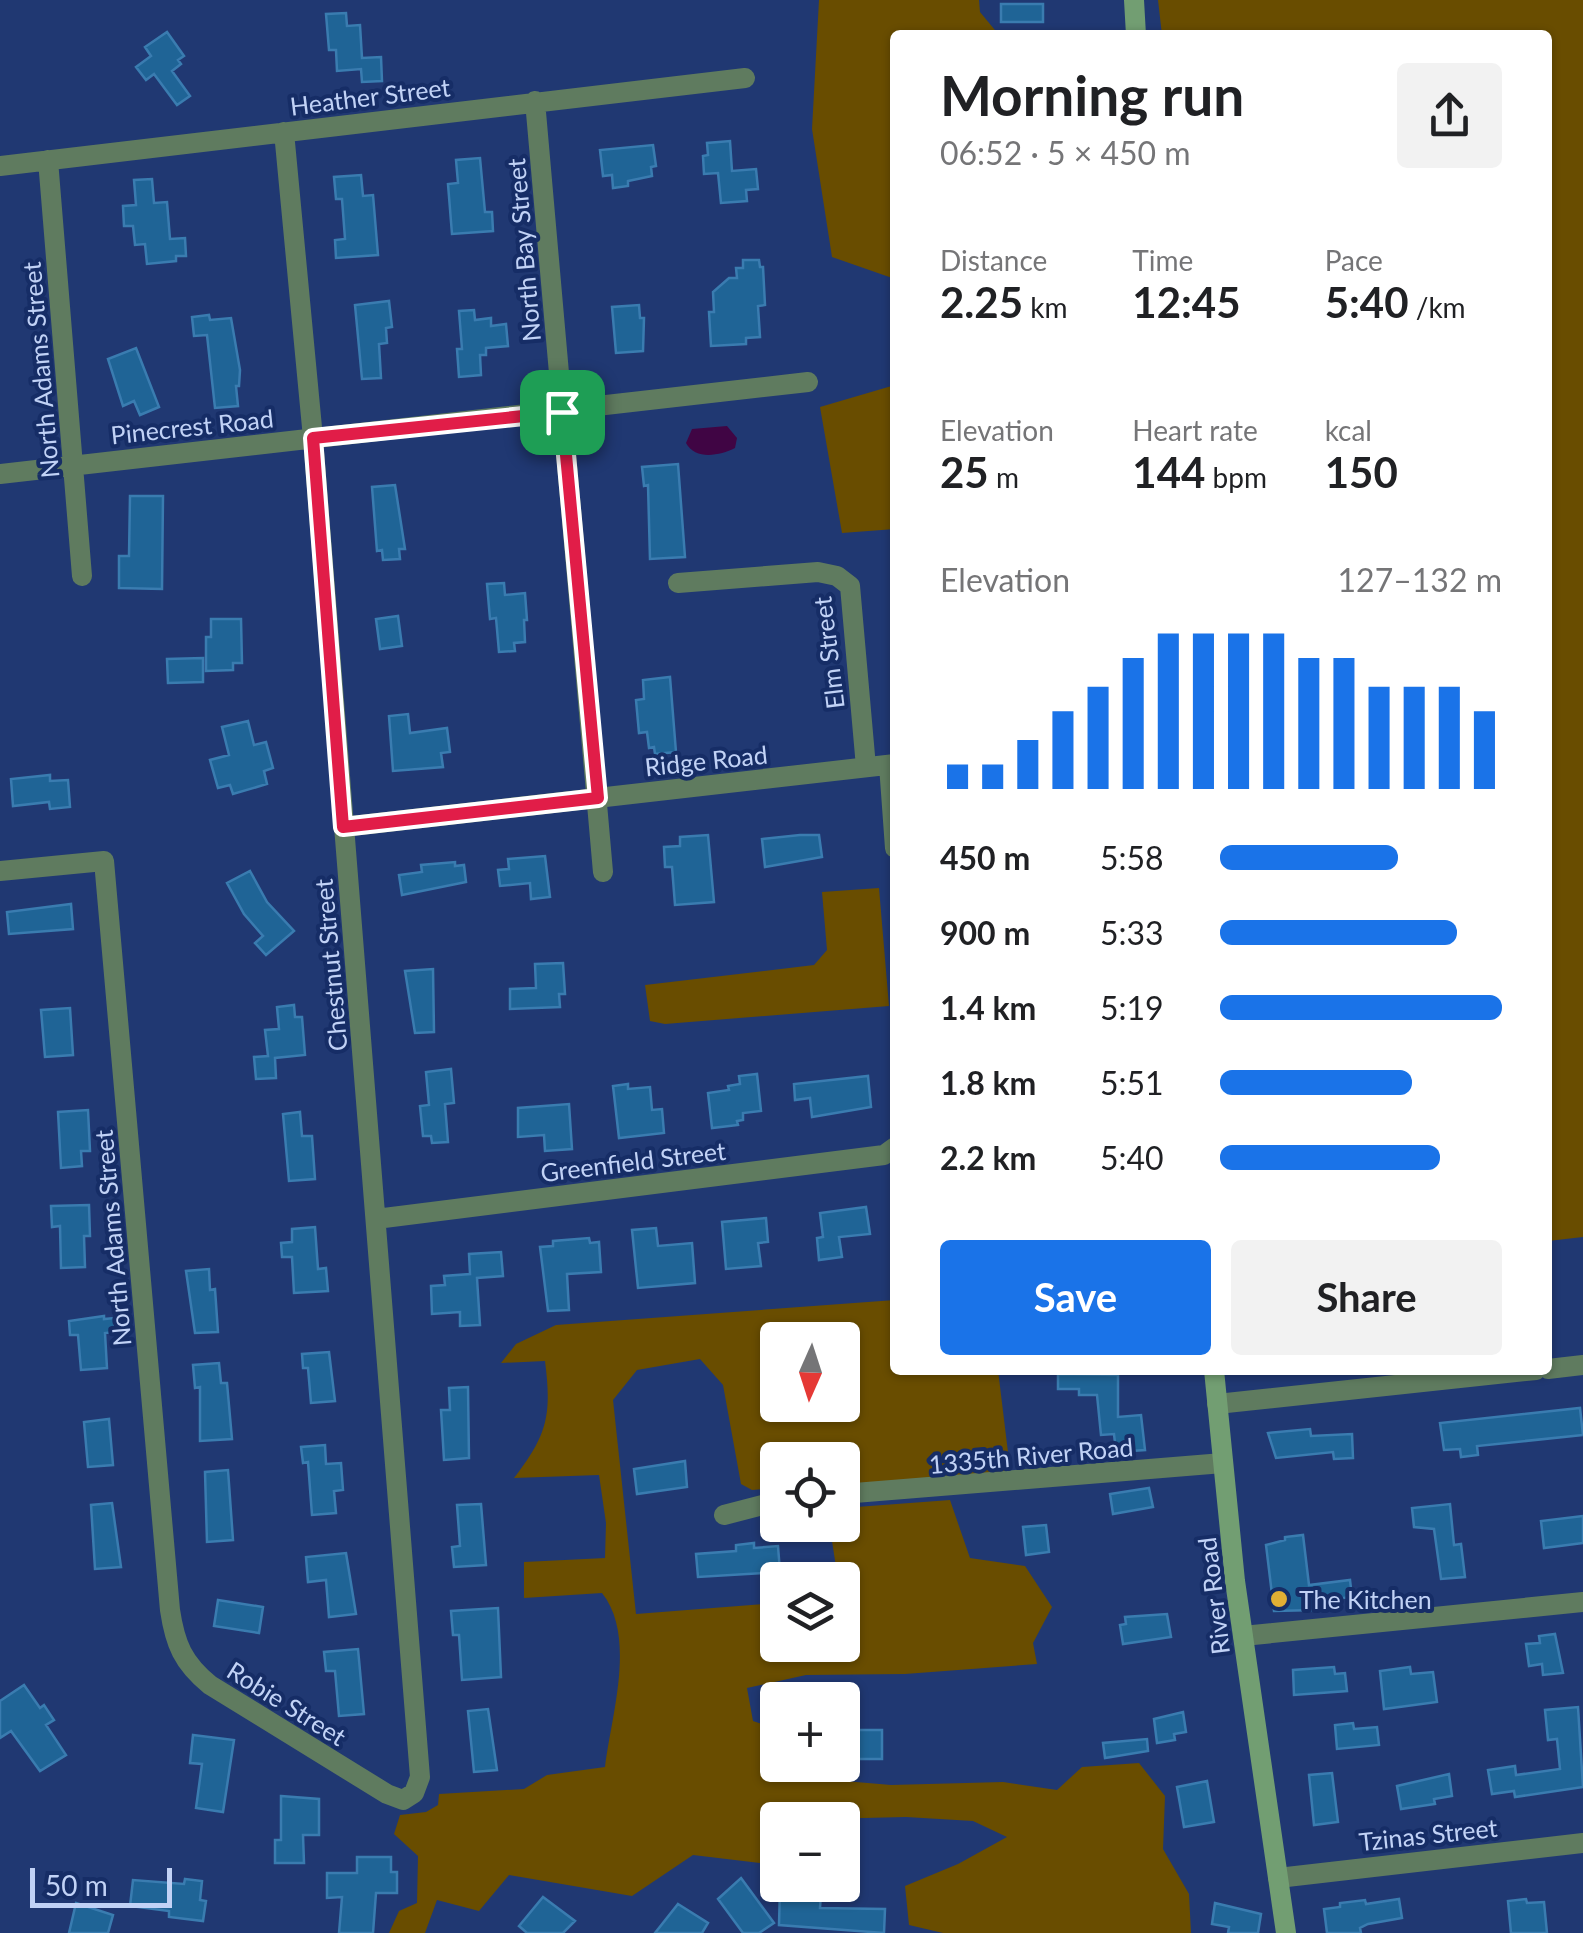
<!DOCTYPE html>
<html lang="en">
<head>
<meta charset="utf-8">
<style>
  :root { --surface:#fff; --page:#f2f2f2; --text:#202124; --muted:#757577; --accent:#1a73e8 }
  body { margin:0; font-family:Lato,sans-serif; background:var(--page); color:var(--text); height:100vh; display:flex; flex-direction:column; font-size:38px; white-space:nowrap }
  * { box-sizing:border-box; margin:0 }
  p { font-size:32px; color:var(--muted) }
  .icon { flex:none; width:55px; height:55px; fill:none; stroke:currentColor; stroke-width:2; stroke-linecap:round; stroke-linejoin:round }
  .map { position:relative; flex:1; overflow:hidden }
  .sheet { position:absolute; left:890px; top:30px; width:662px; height:1345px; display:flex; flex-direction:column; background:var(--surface); border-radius:10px; box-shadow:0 2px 8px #0004 }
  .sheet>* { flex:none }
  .needle { width:65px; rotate:183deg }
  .controls { position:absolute; left:760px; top:1322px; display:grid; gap:20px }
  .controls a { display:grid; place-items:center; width:100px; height:100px; border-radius:10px; background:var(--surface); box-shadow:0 2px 8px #0004; font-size:50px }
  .scale { position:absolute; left:30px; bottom:25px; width:142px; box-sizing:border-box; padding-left:10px; border:5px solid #c1d2f6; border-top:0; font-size:28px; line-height:35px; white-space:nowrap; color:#c1d2f6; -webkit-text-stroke:8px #162d66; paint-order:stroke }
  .pin { position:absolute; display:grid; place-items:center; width:85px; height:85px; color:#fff; margin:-42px; border-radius:20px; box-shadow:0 5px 15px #0006 }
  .round { display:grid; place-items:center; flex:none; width:105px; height:105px; border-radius:10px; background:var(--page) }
  .head { display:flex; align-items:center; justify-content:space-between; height:170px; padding:0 50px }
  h1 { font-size:55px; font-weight:700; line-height:75px }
  .metrics { display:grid; grid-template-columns:repeat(3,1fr); gap:15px; height:170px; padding:10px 50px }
  .metrics div { display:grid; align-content:center }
  .metrics b { font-size:42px; font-weight:700 }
  .metrics small { font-size:28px; font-weight:400 }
  .metrics p { font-size:28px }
  .chart { height:280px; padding:20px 50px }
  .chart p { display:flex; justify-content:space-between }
  .chart svg { width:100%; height:180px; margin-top:10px; stroke:var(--accent); stroke-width:6 }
  .action { display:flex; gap:20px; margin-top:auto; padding:20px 50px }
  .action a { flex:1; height:115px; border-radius:10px; background:var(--accent); color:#fff; font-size:40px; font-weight:700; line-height:115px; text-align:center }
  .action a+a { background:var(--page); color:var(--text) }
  ul { padding:0 50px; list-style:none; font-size:32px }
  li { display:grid; grid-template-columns:160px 120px 1fr; align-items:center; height:75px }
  li i { height:25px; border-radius:12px; background:var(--accent) }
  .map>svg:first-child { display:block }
  .green { fill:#694d00; fill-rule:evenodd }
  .water { fill:#400544 }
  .building { fill:#1f6496; stroke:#3a7cb0; stroke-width:2.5 }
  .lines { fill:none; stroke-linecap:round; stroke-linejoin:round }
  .street { stroke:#5f7b5f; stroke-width:20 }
  .secondary { stroke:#729e72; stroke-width:20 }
  .route-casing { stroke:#fff; stroke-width:20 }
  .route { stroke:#e11d48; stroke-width:12 }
  .poi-dot { fill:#e2af34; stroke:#162d66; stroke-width:4 }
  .labels { text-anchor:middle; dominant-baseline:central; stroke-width:8; stroke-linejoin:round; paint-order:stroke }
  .street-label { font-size:25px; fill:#c1d2f6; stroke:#162d66 }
  .poi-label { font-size:25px; fill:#c1d2f6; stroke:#162d66; text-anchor:start }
</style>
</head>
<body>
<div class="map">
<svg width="1583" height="1933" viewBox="0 0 1583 1933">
  <rect width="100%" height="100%" fill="#203872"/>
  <path class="green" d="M 819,0 L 979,0 L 980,12 L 999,35 L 895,35 L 895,279 L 832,257 L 812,129 Z
    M 1158,0 L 1583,0 L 1583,1237 L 1548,1241 L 1548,35 L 1162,35 Z
    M 895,385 L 895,529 L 842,533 L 820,407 Z
    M 879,888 L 889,1006 L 665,1024 L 650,1021 L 645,985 L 814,965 L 827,950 L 822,892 Z
    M 895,1300 L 895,1370 L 998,1370 L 1011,1477 L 843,1485 L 842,1460 L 778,1460 L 777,1488 L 752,1490 L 741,1484 L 723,1385 L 700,1359 L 637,1370 L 613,1400 L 636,1614 L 777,1603 L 778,1645 L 842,1645 L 842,1580 L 838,1580 L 830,1528 L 826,1525 L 842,1525 L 843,1508 L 950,1500 L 970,1558 L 1025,1566 L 1052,1607 L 1033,1643 L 1037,1664 L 905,1674 L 806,1675 L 747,1688 L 753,1721 L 777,1729 L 778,1765 L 793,1765 L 798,1777 L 891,1785 L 1003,1782 L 1057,1790 L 1082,1767 L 1139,1763 L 1165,1796 L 1163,1849 L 1189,1894 L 1191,1933 L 943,1933 L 909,1925 L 905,1886 L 958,1864 L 1007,1837 L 973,1821 L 906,1817 L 778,1820 L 777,1865 L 693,1855 L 632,1896 L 509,1875 L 479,1911 L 437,1900 L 425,1933 L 389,1933 L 399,1911 L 417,1903 L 418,1856 L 394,1834 L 400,1815 L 426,1812 L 438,1805 L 439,1794 L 524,1789 L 547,1775 L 605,1767 C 611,1716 637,1637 602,1593 L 524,1598 L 524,1562 L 605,1558 L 606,1523 L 599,1475 L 514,1478 C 547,1435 552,1416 545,1361 L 501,1363 L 516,1344 L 556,1325 ZM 778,1340 L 842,1340 L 842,1405 L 778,1405 Z"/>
  <path class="water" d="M 727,426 L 737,438 L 735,448 C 719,456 695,460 686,443 L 692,429 Z"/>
  <path class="building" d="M 1001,4 L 1043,4 L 1043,22 L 1001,22 Z
    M 346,13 L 347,26 L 360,25 L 362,58 L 381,57 L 382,81 L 362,82 L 361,69 L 337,71 L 336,50 L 329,50 L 326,14 Z
    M 167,32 L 184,56 L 178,60 L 181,64 L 172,71 L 190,96 L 177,105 L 154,74 L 146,80 L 136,67 L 151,56 L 145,47 Z
    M 730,141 L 732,171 L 756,169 L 758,189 L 746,190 L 747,201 L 721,203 L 718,173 L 704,174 L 703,156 L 708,155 L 707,143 Z
    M 653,145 L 656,166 L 651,167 L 652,176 L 628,181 L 628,186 L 613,188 L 612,175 L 603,176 L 600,150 Z
    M 480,158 L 485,212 L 492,212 L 493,231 L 452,234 L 448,184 L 458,183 L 456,160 Z
    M 361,175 L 363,196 L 373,195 L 378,255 L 336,258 L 335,240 L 345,239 L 342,199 L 336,199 L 334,177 Z
    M 152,179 L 154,203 L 167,202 L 170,239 L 185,238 L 186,256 L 176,256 L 176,261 L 147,264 L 145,244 L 135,245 L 133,226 L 124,226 L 123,206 L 136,205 L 134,180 Z
    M 743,260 L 759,260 L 760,267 L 763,267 L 765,305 L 758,306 L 760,337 L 746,338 L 746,344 L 711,346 L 709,312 L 714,312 L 713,292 L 729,278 L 737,278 L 736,268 L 743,268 Z
    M 389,301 L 392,327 L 386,328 L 387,343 L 379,344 L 381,378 L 362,379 L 355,305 Z
    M 639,305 L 640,318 L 644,318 L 643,351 L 616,353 L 612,307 Z
    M 474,310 L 475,320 L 491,318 L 491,326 L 506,324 L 508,346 L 486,348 L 486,355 L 480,355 L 481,375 L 459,377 L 457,349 L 462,349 L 459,311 Z
    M 209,315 L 210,320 L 231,318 L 240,370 L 239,386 L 236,386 L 238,406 L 215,408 L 207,335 L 194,336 L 192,317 Z
    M 136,348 L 159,407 L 140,415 L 134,401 L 123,406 L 108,359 Z
    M 678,464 L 685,557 L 650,559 L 648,485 L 644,486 L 642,467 Z
    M 395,485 L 405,549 L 399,549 L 400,559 L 383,560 L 382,550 L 377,551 L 372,487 Z
    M 130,496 L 163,496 L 162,589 L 119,588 L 119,556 L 129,556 Z
    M 504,583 L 505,595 L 525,593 L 527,620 L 524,620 L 525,642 L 514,643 L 515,651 L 499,652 L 496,618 L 490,619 L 487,584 Z
    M 398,616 L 402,646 L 380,649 L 376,619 Z
    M 211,619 L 241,619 L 242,663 L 233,663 L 233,670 L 206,671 L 206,637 L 211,637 Z
    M 203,658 L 203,682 L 168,683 L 167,659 Z
    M 670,677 L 676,752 L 655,754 L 654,747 L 649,748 L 647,732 L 639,733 L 636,700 L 644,699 L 643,680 Z
    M 408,714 L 410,733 L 447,728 L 450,752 L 441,753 L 443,767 L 393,771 L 389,716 Z
    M 248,721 L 254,745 L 266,742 L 273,768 L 264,771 L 267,784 L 233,794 L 230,785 L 218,788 L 210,760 L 229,755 L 222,727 Z
    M 50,775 L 50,781 L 68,780 L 70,807 L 50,809 L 49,802 L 13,806 L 11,779 Z
    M 708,835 L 714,902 L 675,905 L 672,867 L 665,867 L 664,847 L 680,846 L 680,837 Z
    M 800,835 L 819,835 L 822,857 L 765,867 L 762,839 Z
    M 545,856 L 550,897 L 531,899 L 530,883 L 500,886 L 498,870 L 509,869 L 508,859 Z
    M 455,862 L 455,866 L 464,865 L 466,882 L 402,895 L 399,875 L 422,872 L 421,865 Z
    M 250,871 L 267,902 L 294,931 L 266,955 L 255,943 L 263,936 L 244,914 L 227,883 Z
    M 71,904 L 73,929 L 9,934 L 7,912 Z
    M 563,963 L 565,994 L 559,994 L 560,1007 L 510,1009 L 510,989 L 536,988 L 535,964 Z
    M 433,969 L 434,1032 L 415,1033 L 405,971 Z
    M 294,1005 L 295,1017 L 302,1017 L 305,1055 L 275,1058 L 276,1078 L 256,1079 L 254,1057 L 268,1056 L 265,1030 L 279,1029 L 277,1007 Z
    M 70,1008 L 73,1055 L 45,1057 L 41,1010 Z
    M 451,1069 L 454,1103 L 445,1104 L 448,1142 L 432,1143 L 431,1136 L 423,1136 L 420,1106 L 429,1105 L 426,1072 Z
    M 757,1074 L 761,1111 L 743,1113 L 743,1120 L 737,1121 L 738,1125 L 712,1128 L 708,1093 L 729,1090 L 728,1086 L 740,1084 L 739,1076 Z
    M 868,1076 L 871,1107 L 812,1117 L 810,1098 L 795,1100 L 794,1084 Z
    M 628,1084 L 628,1089 L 650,1087 L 652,1110 L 662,1109 L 664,1133 L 619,1138 L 613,1086 Z
    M 569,1104 L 572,1149 L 545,1151 L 544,1135 L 518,1137 L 518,1108 Z
    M 88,1110 L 90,1151 L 81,1151 L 82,1166 L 61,1168 L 58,1112 Z
    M 300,1112 L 302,1136 L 312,1136 L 315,1179 L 289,1181 L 283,1114 Z
    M 89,1205 L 90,1236 L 84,1236 L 85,1267 L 61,1268 L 60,1226 L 52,1227 L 51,1206 Z
    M 866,1207 L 870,1234 L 839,1237 L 842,1257 L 819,1260 L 817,1238 L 823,1237 L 820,1213 Z
    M 766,1218 L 768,1242 L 758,1243 L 761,1266 L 726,1269 L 722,1222 Z
    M 315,1227 L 318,1269 L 326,1268 L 328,1291 L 294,1293 L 292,1257 L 282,1257 L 281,1243 L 292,1242 L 292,1229 Z
    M 656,1228 L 658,1246 L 692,1243 L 695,1283 L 638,1288 L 632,1230 Z
    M 589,1238 L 590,1243 L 599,1242 L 601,1272 L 567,1274 L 569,1310 L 548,1311 L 540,1247 L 553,1246 L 553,1241 Z
    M 501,1252 L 503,1276 L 477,1278 L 480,1325 L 460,1326 L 460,1312 L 432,1314 L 431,1286 L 445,1285 L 444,1276 L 470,1274 L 469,1254 Z
    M 209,1269 L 210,1290 L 215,1289 L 218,1332 L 195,1333 L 186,1271 Z
    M 104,1316 L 104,1319 L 114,1318 L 115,1332 L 105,1333 L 107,1368 L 81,1370 L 78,1335 L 70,1335 L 69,1321 Z
    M 329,1352 L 335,1401 L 311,1403 L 308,1368 L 303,1368 L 302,1354 Z
    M 219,1363 L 221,1383 L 227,1383 L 232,1439 L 200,1441 L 200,1387 L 195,1388 L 193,1365 Z
    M 1058,1374 L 1118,1375 L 1118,1417 L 1141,1415 L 1145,1450 L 1116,1452 L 1114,1434 L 1101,1435 L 1097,1395 L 1079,1395 L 1079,1389 L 1058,1389 Z
    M 468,1387 L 469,1458 L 444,1460 L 441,1410 L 450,1410 L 449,1388 Z
    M 1580,1408 L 1583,1435 L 1477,1446 L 1478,1455 L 1461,1457 L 1460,1449 L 1444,1450 L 1440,1423 Z
    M 109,1419 L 113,1465 L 88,1467 L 84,1422 Z
    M 1310,1429 L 1311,1436 L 1352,1434 L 1353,1458 L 1334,1459 L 1333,1452 L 1276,1458 L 1268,1433 Z
    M 325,1445 L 326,1464 L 341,1463 L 343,1490 L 334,1491 L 336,1513 L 312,1515 L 308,1462 L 303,1463 L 301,1447 Z
    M 685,1461 L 687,1487 L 637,1494 L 634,1469 Z
    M 228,1470 L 233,1540 L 207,1542 L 205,1472 Z
    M 1149,1488 L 1153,1507 L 1113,1514 L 1110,1494 Z
    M 112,1503 L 121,1567 L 95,1569 L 91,1505 Z
    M 481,1504 L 486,1565 L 454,1567 L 452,1547 L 460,1546 L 457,1505 Z
    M 1450,1504 L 1454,1545 L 1461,1544 L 1465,1577 L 1441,1579 L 1434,1529 L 1414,1527 L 1412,1508 Z
    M 1583,1516 L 1583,1543 L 1544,1548 L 1541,1521 Z
    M 1046,1525 L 1049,1552 L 1026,1555 L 1023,1527 Z
    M 1303,1535 L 1309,1585 L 1350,1580 L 1352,1597 L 1318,1601 L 1316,1610 L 1274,1611 L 1266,1545 L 1285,1540 L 1285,1537 Z
    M 754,1543 L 754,1548 L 778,1546 L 780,1572 L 698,1577 L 696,1554 L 736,1551 L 736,1545 Z
    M 346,1553 L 356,1614 L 329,1617 L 326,1580 L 308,1582 L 306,1557 Z
    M 218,1600 L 263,1607 L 259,1633 L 214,1626 Z
    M 498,1608 L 501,1677 L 462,1680 L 459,1635 L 453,1635 L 451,1611 Z
    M 1167,1614 L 1171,1637 L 1123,1644 L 1120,1625 L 1126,1624 L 1125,1617 Z
    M 1555,1634 L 1563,1673 L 1543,1675 L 1542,1664 L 1529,1666 L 1526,1644 L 1540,1643 L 1539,1636 Z
    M 358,1649 L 364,1714 L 339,1716 L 335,1671 L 326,1671 L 324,1652 Z
    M 1334,1667 L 1335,1674 L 1345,1673 L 1347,1691 L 1294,1695 L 1293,1670 Z
    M 1410,1667 L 1411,1674 L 1433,1672 L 1437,1702 L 1384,1709 L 1380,1671 Z
    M 24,1685 L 40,1708 L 44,1705 L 54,1720 L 46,1725 L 66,1755 L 40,1771 L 11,1731 L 0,1738 L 0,1701 Z
    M 1578,1707 L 1583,1787 L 1515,1797 L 1514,1791 L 1492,1794 L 1488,1770 L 1515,1766 L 1516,1775 L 1560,1769 L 1557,1739 L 1548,1740 L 1545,1710 Z
    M 488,1709 L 497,1770 L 474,1772 L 468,1711 Z
    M 1183,1712 L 1186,1732 L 1174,1734 L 1175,1740 L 1157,1743 L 1154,1719 Z
    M 1353,1723 L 1354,1729 L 1377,1727 L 1379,1745 L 1337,1749 L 1335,1725 Z
    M 857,1730 L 882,1730 L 882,1759 L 850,1759 L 850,1739 L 857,1739 Z
    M 193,1735 L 234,1740 L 223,1812 L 196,1808 L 202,1764 L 190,1763 Z
    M 1147,1739 L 1148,1751 L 1105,1758 L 1103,1743 Z
    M 1332,1773 L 1338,1822 L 1314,1825 L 1309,1775 Z
    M 1449,1774 L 1452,1796 L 1434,1799 L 1435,1804 L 1401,1809 L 1397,1786 Z
    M 1207,1781 L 1214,1822 L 1184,1827 L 1177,1787 Z
    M 281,1796 L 319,1799 L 319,1835 L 303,1835 L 304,1863 L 275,1863 L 275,1840 L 281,1840 Z
    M 357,1857 L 391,1857 L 391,1872 L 397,1872 L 397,1893 L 376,1893 L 373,1933 L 339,1933 L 342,1897 L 327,1898 L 327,1873 L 357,1873 Z
    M 741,1878 L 774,1923 L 759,1933 L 743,1933 L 718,1899 Z
    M 185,1879 L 202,1881 L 200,1900 L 206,1901 L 203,1921 L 169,1917 L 169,1911 L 130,1906 L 133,1880 L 184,1884 Z
    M 780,1888 L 821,1893 L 820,1908 L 885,1909 L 884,1933 L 779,1925 Z
    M 543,1897 L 575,1921 L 563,1933 L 527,1933 L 519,1926 Z
    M 1399,1899 L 1402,1918 L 1368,1924 L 1360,1928 L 1361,1933 L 1327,1933 L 1324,1909 L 1340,1907 L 1340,1903 L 1365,1900 L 1366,1904 Z
    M 1526,1899 L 1527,1903 L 1544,1902 L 1547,1933 L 1511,1933 L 1508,1901 Z
    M 76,1903 L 113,1915 L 108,1933 L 69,1933 Z
    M 1215,1903 L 1261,1914 L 1258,1933 L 1228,1933 L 1229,1927 L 1212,1924 Z
    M 678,1904 L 708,1923 L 702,1933 L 655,1933 Z"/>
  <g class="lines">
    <path class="street" d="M 535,101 L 603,872
      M 48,160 L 82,576
      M 0,166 L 745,78
      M 0,474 L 808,382
      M 678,583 L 818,572 L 837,576 L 850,586 L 866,767
      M 889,765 L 895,848
      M 343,827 L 895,764
      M 0,871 L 104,861 L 170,1610 C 175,1644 183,1663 210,1685 L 387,1794 L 403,1800 L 414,1793 L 420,1777 L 313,438 L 284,132
      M 376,1219 L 884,1155 L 895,1147
      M 1548,1369 L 1583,1365
      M 1217,1404 L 1536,1370
      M 842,1494 L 1223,1463
      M 724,1515 L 778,1501
      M 1243,1636 L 1583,1602
      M 1278,1878 L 1583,1843"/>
    <path class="secondary" d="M 1134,0 L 1136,35
      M 1214,1370 L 1235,1581 L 1286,1933"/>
  </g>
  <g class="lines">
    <g class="route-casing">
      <path id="route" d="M 562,412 L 598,798 L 343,827 L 313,438 Z"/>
    </g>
    <use href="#route" class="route"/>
  </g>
  <circle class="poi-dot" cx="1279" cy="1599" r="10"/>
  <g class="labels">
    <g class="street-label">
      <text transform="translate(370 96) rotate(-7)">Heather Street</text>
      <text transform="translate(523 250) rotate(-95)">North Bay Street</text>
      <text transform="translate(40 370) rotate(-95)">North Adams Street</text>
      <text transform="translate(192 426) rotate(-6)">Pinecrest Road</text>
      <text transform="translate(828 653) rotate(-97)">Elm Street</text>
      <text transform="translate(706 760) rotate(-6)">Ridge Road</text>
      <text transform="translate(330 965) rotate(-95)">Chestnut Street</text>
      <text transform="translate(633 1161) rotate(-7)">Greenfield Street</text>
      <text transform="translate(112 1238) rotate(-95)">North Adams Street</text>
      <text transform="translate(1031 1455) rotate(-5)">1335th River Road</text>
      <text transform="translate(1213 1596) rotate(-97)">River Road</text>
      <text transform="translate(287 1703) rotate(32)">Robie Street</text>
      <text transform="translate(1428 1834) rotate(-6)">Tzinas Street</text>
    </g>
    <g class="poi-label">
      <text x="1299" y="1599">The Kitchen</text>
    </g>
  </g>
</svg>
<div class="controls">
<a><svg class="needle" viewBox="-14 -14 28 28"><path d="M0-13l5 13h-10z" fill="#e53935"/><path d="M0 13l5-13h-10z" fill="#757577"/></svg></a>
<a><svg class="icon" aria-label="locate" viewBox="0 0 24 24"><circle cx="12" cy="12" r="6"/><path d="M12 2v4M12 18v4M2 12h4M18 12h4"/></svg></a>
<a><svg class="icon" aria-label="layers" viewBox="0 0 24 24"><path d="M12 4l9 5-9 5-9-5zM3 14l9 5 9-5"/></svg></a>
<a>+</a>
<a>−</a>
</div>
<div class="scale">50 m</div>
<div class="pin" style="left:562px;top:412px;background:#1e9e55"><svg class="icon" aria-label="arrive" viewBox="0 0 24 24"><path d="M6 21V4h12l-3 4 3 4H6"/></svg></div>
<section class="sheet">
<div class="head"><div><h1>Morning run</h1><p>06:52 · 5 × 450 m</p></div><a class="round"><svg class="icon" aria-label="share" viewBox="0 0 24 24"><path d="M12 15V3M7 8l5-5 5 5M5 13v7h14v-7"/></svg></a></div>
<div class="metrics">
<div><p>Distance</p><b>2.25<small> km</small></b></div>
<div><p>Time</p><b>12:45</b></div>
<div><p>Pace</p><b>5:40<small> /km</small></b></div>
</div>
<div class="metrics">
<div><p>Elevation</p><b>25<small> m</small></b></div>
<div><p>Heart rate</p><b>144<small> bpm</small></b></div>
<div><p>kcal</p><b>150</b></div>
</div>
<div class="chart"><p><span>Elevation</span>127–132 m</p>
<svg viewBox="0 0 160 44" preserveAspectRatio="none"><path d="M5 44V38M15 44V38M25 44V32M35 44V25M45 44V19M55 44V12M65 44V6M75 44V6M85 44V6M95 44V6M105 44V12M115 44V12M125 44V19M135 44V19M145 44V19M155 44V25"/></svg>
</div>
<ul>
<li><b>450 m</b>5:58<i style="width:63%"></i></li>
<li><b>900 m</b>5:33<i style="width:84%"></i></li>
<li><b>1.4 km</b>5:19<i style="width:100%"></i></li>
<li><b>1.8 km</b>5:51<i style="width:68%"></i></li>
<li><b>2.2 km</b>5:40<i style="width:78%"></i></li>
</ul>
<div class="action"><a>Save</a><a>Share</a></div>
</section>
</div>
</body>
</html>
